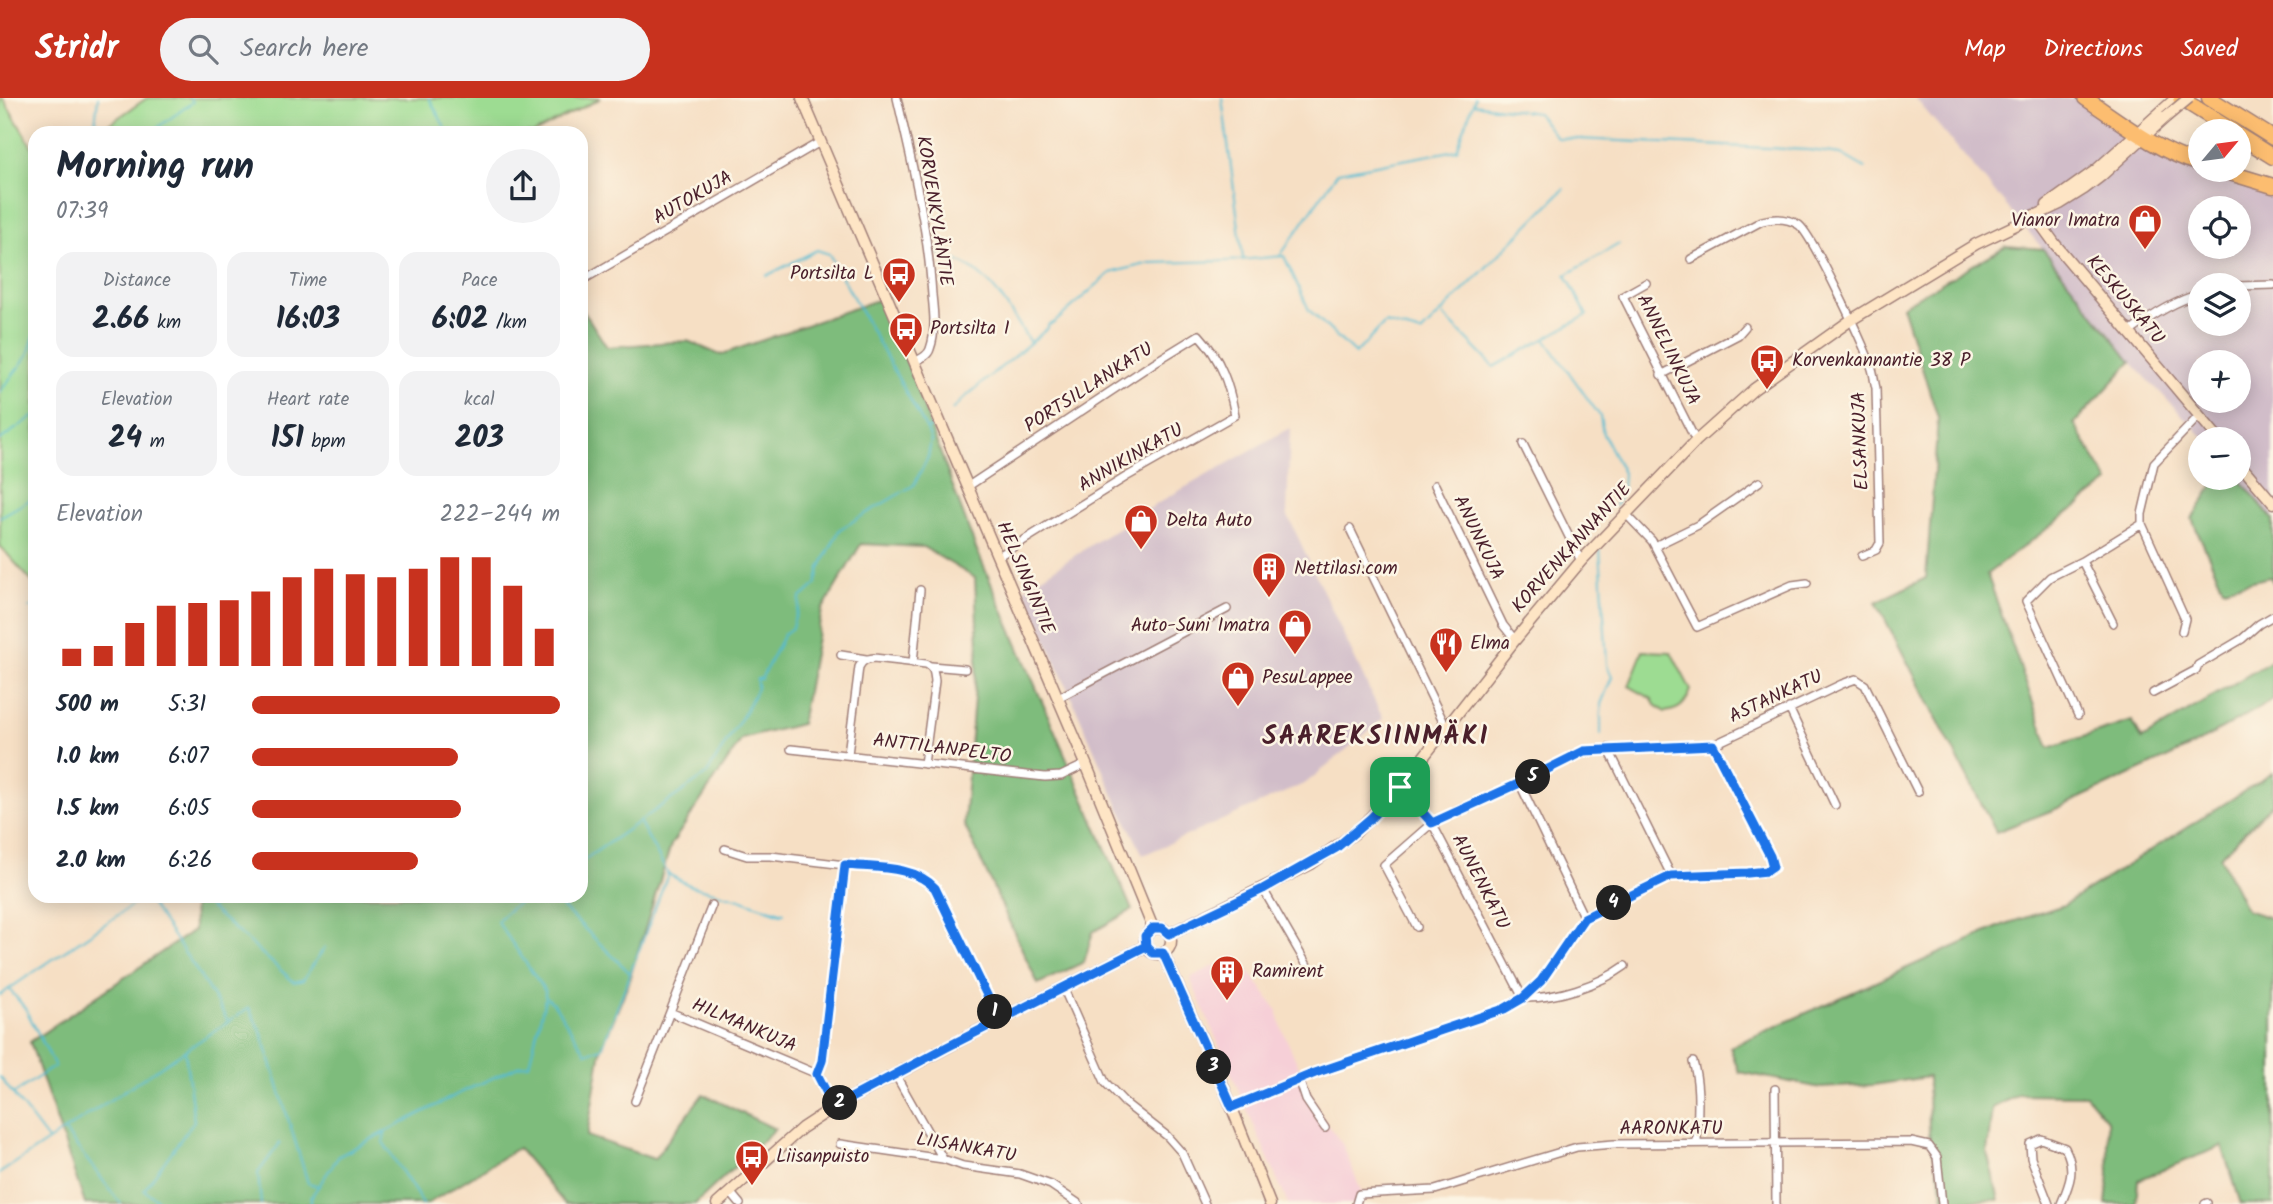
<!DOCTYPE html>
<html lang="en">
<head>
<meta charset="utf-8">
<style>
  :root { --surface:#fff; --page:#f2f2f3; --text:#1f2937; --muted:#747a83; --accent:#c8321e }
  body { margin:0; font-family:Kalam,sans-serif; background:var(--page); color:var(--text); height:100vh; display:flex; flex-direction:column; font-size:26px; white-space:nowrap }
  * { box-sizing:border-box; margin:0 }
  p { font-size:23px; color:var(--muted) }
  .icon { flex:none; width:38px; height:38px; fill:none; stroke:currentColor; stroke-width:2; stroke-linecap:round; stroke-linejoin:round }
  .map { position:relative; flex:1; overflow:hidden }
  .sheet { position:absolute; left:28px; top:28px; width:560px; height:777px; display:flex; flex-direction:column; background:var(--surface); border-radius:21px; box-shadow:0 4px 18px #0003 }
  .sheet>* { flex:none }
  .needle { width:46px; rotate:61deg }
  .controls { position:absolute; left:2188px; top:21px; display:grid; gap:14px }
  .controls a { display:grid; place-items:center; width:63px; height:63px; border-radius:50%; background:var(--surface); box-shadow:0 4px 18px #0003; font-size:35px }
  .pin { position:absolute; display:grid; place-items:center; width:60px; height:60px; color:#fff; margin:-30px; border-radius:14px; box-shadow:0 4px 10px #0006 }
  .km { position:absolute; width:35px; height:35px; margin:-18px; border-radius:50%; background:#222; color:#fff; font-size:19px; line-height:35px; text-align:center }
  .round { display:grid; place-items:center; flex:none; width:74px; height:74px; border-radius:37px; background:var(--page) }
  .summary { display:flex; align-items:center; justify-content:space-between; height:119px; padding:0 28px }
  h1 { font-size:38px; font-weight:600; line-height:52px }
  .stats { display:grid; grid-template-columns:repeat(3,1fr); gap:10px; height:119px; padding:7px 28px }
  .stats div { display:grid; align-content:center; border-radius:18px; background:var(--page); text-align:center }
  .stats b { font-size:30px; font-weight:600 }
  .stats small { font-size:19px; font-weight:400 }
  .stats p { font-size:19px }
  .chart { height:196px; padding:14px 28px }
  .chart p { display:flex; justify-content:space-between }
  .chart svg { width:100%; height:126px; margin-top:7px; stroke:var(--accent); stroke-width:6 }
  ul { padding:0 28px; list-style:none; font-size:23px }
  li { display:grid; grid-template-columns:112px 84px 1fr; align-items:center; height:52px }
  li i { height:18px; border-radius:9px; background:var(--accent) }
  header { display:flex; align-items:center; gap:42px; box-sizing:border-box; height:98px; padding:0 35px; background:var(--accent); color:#fff }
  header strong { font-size:33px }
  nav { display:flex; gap:38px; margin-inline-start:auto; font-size:24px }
  .search { width:490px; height:63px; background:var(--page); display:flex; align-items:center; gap:18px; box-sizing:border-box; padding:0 24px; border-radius:38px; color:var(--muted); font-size:26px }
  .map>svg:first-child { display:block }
  .built { fill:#f6cfd7 }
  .industrial { fill:#d1bdc9; fill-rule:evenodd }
  .green { fill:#9ddc92; stroke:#747e5e; stroke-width:2 }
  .forest { fill:#7ebc7c; stroke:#646e54; stroke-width:2 }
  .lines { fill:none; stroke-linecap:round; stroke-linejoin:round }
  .stream { stroke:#53bbd1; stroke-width:2 }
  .street-casing { stroke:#a07f78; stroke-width:10 }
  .secondary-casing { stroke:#a07f78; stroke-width:13 }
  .highway-casing { stroke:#a07f78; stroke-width:17 }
  .street { stroke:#fff; stroke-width:7 }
  .secondary { stroke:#fee5c5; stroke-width:10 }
  .highway { stroke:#fcbd6f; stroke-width:14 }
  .secondary-bridge-casing { stroke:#a07f78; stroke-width:13; stroke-linecap:butt }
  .secondary-bridge { stroke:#fee5c5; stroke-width:10 }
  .route-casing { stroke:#fff; stroke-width:14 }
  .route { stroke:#1a73e8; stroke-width:9 }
  .labels { text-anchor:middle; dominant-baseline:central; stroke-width:5; stroke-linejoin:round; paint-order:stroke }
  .street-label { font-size:19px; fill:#4a1f2b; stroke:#fcf5e5 }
  .poi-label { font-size:19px; fill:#4a1f2b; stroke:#fcf5e5; text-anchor:start }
  .district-label { font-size:26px; font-weight:bold; letter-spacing:2px; fill:#4a1f2b; stroke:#fcf5e5 }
</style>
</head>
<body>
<header>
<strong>Stridr</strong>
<div class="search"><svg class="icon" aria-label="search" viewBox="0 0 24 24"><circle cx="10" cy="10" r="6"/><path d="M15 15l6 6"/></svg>Search here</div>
<nav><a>Map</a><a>Directions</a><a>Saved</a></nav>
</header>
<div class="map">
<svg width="2273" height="1106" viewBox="0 0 2273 1106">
  <rect width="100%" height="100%" fill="#fcf5e5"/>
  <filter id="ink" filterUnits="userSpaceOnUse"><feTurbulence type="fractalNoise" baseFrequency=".0143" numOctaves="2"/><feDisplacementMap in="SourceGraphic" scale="14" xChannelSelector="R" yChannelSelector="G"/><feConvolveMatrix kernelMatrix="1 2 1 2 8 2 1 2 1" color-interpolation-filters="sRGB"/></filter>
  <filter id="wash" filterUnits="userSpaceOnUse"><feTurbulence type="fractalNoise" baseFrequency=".00686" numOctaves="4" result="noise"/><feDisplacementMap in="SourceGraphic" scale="28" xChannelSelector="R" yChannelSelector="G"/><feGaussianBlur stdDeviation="1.57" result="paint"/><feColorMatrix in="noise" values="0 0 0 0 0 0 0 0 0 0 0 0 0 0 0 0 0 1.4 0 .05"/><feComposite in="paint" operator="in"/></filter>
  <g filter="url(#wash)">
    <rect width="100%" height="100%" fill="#f6dfc4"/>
    <path class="built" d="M 1237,856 L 1277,912 L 1282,931 L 1319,1015 L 1343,1047 L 1364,1101 L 1363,1106 L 1288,1106 L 1190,880 Z"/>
    <path class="industrial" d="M 1915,0 L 2082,0 L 2201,72 L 2273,101 L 2273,421 L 2238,379 L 2238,341 L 2205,341 L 2131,264 L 2043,151 ZM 2200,110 L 2238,110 L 2238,149 L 2200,149 ZM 2200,187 L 2238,187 L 2238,226 L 2200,226 ZM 2200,264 L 2238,264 L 2238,303 L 2200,303 Z
      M 1290,330 L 1287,416 L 1383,621 L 1306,685 L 1143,757 L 1116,702 L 1024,491 L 1100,441 L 1170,398 Z"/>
    <path class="green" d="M 0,0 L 3,0 L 35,54 L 35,487 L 0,448 Z
      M 147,0 L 601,0 L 534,35 L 96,35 Z
      M 1643,553 L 1671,554 L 1691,592 C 1686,606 1680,612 1665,614 L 1655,607 L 1652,601 L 1629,588 Z"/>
    <path class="forest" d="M 2006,148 L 2043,151 L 2131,264 L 2074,326 L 2109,384 L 1987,476 L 2049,650 L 2132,623 L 2142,641 L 2273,562 L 2273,602 L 2190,649 L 2058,710 L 1996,734 L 1876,504 L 1926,480 L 1938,320 L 1902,208 Z
      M 883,200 L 975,448 L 1132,812 L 1093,834 L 1084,864 L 1038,886 L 964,726 L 978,549 L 975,480 L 923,449 L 861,446 L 822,512 L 801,626 L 742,641 L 671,747 L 627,889 L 601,952 L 587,1038 L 654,1061 L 703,996 L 775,1031 L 695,1106 L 565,1106 L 518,1050 L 427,1106 L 85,1106 L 30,944 L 194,832 L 193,798 L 581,798 L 581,209 L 607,249 L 688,243 L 720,257 Z
      M 2238,379 L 2273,421 L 2273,484 L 2270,479 L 2223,490 L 2192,421 L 2218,380 Z
      M 2273,675 L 2273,705 L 2220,759 L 2246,812 L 2273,821 L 2273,1106 L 2241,1106 L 2222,1048 L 2138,1082 L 2136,1106 L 2106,1106 L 2109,1075 L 2107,1022 L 2086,997 L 2019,996 L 1992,1010 L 1987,1055 L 1999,1102 L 1945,1103 L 1929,1036 L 1928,979 L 1873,987 L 1821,990 L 1739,974 L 1730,949 L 2003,827 L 2064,807 Z"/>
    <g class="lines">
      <path class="stream" d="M 429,0 L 448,35
        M 1222,0 L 1243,161
        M 1473,6 L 1537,15 L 1557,40 L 1808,52 L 1841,56 L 1865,70
        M 94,35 L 98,0
        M 150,35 L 193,4 L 190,0
        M 933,153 C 945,158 958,162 969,169 C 997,186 1012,216 1029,243
        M 1280,158 L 1338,74 L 1457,52 L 1475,0
        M 1443,217 L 1494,269 L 1587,217 L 1566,177 L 1619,146
        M 1545,241 L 1600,318 L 1603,336 L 1623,375 L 1622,393 L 1615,408
        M 0,294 L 28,257 L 35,235 L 35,205
        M 952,312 L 963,301 L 1048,230 L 1048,227 L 1054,225 L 1110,175 L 1150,165 L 1228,163 L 1284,158 L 1309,212 L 1355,256 L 1385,225 L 1421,235 L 1564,91
        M 928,331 L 934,327
        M 0,342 L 35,317
        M 0,419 L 35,399
        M 1600,451 L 1607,567 L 1612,579 L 1601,606 L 1601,636
        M 29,510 L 35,507
        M 639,723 L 668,776 L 691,788 L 740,801 L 781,816
        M 581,764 L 706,677 L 744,616 L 757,590 L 757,581 L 761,581 L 784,536 L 792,530 C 794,517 800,514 800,500 C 807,496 809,491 816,487 L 820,470 L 840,431 L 914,387 L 928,359 L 931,342 L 927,332 L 829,156 L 817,152 L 766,178
        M 197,798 L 294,884 L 303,882 L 325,849
        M 530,798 L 511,810 L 497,823 L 545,893 L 545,898 L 554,906 L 586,955 L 602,950 L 668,776
        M 551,798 L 630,875
        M 146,799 L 195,870 L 228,923
        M 768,810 L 784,815
        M 10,892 L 25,910 L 55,968 L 13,996
        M 0,897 L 146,798
        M 0,979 L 48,1042
        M 65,1033 L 121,1106
        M 385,1035 L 383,1044 L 423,1106
        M 0,1075 L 249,910 L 262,936 L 308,1085 L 319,1088
        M 163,1106 L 144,1092 L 194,1023 L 185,953
        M 261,1106 L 258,1075 L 280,1045
        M 311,1106 L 311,1099 L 339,1058 L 458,996 L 518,968 L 529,966 L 545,901"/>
    </g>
  </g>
  <g filter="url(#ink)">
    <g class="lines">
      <g class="street-casing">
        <path id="street" d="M 897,0 C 912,65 928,130 932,197 C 934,215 936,235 930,251 C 928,258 920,261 914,264
          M 1691,161 L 1762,123 C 1774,120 1788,120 1799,127 C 1813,138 1864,247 1871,268 C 1874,275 1874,283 1876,290 L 1880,445 L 1876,452 L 1862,458
          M 581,183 L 820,44
          M 1646,185 L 1623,198 L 1696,343
          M 2238,188 L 2273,187
          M 2130,234 C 2151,218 2174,203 2200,196
          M 1661,277 L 1738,237 L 1745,229
          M 1523,346 L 1581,463
          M 1435,387 L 1503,527 L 1515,542
          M 967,389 L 1155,264 L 1199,237 C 1221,261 1229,286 1235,317 L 1126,379 L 997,459
          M 1625,415 L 1652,443 L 1697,529 L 1792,487 L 1807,485
          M 1350,431 L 1446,629
          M 1655,448 L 1698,427 L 1759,384
          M 2082,463 L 2113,525
          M 2182,533 L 2185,521 L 2142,426 L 2142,416 L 2154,365 L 2199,318
          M 841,557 L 866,561
          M 913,565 L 920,492
          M 931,568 L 965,571
          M 2153,595 L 2196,572 L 2198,567 L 2242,541 L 2259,526 L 2273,518
          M 1058,600 L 1227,511
          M 1789,610 L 1835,707
          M 2078,617 L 2026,503 L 2050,479 L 2082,463 L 2142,426
          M 1608,650 L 1671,777
          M 791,651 L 1045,679 L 1061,678 L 1086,666
          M 848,656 L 859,569 C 863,562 866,561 874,560 L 926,566 C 934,569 934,575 935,583 L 924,666
          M 1520,686 L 1584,820
          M 1400,689 L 1432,725 L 1523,900 C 1555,901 1599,887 1625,868
          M 725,751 L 747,758 L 771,758 L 845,767
          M 1263,791 L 1308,869
          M 1417,829 L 1384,767 L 1432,725 L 1520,686 L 1584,653 L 1713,647 L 1842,586 L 1856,581 L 1865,587 L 1918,694
          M 1063,889 L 1105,984 L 1125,1005 L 1167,1038 L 1182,1055 L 1205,1106
          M 670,914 L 712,807
          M 1693,964 C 1701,989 1697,1020 1697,1045
          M 895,976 L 943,1061
          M 1299,981 L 1306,1002 L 1325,1030
          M 1775,991 L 1776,1106
          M 635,1003 L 670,914 L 817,976
          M 834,1009 L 817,976 L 822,963 L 845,767 C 875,770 914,767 935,790 L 999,922
          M 1232,1009 L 1315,975 L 1504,911 L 1523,900 L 1541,883 L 1584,820 L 1671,777 L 1748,775 L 1767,773 L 1773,769 L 1770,758 L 1713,647
          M 840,1046 L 943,1061 L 963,1068 L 1020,1076 L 1051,1087 L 1079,1106
          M 730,1094 L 740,1106
          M 1356,1106 L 1359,1096 L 1435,1092 L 1577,1049 L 1614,1046 L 1911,1044 L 1929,1048 L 1937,1059 L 1942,1106
          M 2049,1106 L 2031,1060 L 2030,1046 L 2041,1041 L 2065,1050 C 2076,1071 2070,1085 2061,1106
          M 2205,1106 L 2207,1105"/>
      </g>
      <g class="secondary-casing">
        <path id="secondary" d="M 802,0 L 1086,666 L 1153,830
          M 2047,107 L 2096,72 L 2176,0
          M 2034,117 L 2055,146 L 2219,341
          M 2238,364 L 2273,405
          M1145 843a13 13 0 1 1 26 0a13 13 0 1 1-26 0Z
          M 1169,836 L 1311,766 L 1355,735 L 1400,689 L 1515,542 L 1581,463 L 1696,343 L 1754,291 L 1851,222 L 1976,146 L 2060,106 L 2084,91 L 2101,78 L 2166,19
          M 1163,855 L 1224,990 L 1270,1106
          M 717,1106 L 802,1030 L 834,1009 L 999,922 L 1146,848"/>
      </g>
      <g class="highway-casing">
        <path id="highway" d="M 2085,0 C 2122,25 2157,53 2200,66
          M 2180,0 L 2233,33
          M 2209,0 L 2273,40
          M 2238,37 L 2273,59
          M 2220,72 L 2273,88"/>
      </g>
      <use href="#street" class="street"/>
      <use href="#secondary" class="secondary"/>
      <use href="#highway" class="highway"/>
      <g class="secondary-bridge-casing">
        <path id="secondary-bridge" d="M 2166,19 L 2189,0"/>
      </g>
      <use href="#secondary-bridge" class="secondary-bridge"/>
    </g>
  </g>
  <g class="lines" filter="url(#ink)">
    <g class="route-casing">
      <path id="route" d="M 1400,689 L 1371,720 L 1336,750 L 1263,791 L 1169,836 L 1162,830 L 1153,830 L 1145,838 L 1146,848 L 999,922 L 935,790 C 914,767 875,770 845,767 L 822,963 L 817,976 L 834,1009 L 947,949 L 1146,848 L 1153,855 L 1163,855 L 1232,1009 L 1315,975 L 1504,911 L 1523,900 L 1541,883 L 1584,820 L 1671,778 L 1748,775 L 1767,773 L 1773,769 L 1770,758 L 1713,647 L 1584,653 L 1520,685 L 1432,725 L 1400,689"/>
    </g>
    <use href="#route" class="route"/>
  </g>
  <defs>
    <g id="shop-pin" transform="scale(1.75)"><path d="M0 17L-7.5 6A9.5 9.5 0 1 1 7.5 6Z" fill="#c8321e" stroke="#fcf5e5"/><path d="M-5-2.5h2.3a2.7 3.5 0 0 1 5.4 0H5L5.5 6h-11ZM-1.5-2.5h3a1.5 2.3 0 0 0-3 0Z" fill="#fff"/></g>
    <g id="bus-pin" transform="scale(1.75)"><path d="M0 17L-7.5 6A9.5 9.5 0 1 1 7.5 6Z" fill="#c8321e" stroke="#fcf5e5"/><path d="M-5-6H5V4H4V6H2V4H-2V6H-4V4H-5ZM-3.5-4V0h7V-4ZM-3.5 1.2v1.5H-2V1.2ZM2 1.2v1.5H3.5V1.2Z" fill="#fff"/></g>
    <g id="building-pin" transform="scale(1.75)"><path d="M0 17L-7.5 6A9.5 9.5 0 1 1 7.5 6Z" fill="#c8321e" stroke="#fcf5e5"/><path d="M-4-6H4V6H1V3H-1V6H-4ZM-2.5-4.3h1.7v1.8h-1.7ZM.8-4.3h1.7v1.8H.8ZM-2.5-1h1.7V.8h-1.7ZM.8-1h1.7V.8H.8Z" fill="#fff"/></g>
    <g id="restaurant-pin" transform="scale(1.75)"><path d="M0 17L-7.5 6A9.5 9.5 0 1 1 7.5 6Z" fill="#c8321e" stroke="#fcf5e5"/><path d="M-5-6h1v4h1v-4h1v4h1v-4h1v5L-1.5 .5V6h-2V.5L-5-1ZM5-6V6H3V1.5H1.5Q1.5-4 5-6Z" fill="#fff"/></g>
  </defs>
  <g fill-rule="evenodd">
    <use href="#shop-pin" x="2145" y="123"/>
    <use href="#bus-pin" x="899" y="176"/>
    <use href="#bus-pin" x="906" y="231"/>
    <use href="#bus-pin" x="1767" y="263"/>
    <use href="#shop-pin" x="1141" y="423"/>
    <use href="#building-pin" x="1269" y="471"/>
    <use href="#shop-pin" x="1295" y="528"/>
    <use href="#restaurant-pin" x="1446" y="546"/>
    <use href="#shop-pin" x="1238" y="580"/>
    <use href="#building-pin" x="1227" y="874"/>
    <use href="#bus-pin" x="752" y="1059"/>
  </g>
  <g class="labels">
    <g class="street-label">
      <text transform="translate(693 100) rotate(-30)">AUTOKUJA</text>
      <text transform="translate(934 113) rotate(81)">KORVENKYLÄNTIE</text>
      <text transform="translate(2125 202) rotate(50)">KESKUSKATU</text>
      <text transform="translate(1668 252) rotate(64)">ANNELINKUJA</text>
      <text transform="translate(1089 290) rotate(-33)">PORTSILLANKATU</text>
      <text transform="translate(1861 343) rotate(-92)">ELSANKUJA</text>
      <text transform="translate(1131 360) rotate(-30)">ANNIKINKATU</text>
      <text transform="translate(1478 440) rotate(64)">ANUNKUJA</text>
      <text transform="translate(1572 450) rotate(-48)">KORVENKANNANTIE</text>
      <text transform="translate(1025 480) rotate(67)">HELSINGINTIE</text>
      <text transform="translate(1776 599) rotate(-25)">ASTANKATU</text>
      <text transform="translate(942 651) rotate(7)">ANTTILANPELTO</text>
      <text transform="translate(1480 784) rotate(63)">AUNENKATU</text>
      <text transform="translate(744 928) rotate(23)">HILMANKUJA</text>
      <text x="1671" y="1031">AARONKATU</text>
      <text transform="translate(966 1050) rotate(10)">LIISANKATU</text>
    </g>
    <g class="poi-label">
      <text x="2120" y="123" text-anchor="end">Vianor Imatra</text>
      <text x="874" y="176" text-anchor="end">Portsilta L</text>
      <text x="930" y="231">Portsilta I</text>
      <text x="1792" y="263">Korvenkannantie 38 P</text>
      <text x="1166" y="423">Delta Auto</text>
      <text x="1294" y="471">Nettilasi.com</text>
      <text x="1270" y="528" text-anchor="end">Auto-Suni Imatra</text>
      <text x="1470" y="546">Elma</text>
      <text x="1262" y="580">PesuLappee</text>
      <text x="1252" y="874">Ramirent</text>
      <text x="776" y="1059">Liisanpuisto</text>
    </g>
    <g class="district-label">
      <text x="1376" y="639">SAAREKSIINMÄKI</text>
    </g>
  </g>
</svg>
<div class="controls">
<a><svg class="needle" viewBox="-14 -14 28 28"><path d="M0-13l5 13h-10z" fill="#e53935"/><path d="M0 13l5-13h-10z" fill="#747a83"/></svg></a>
<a><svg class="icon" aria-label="locate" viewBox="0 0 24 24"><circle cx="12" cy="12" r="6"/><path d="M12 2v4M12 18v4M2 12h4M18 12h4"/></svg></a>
<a><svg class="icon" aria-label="layers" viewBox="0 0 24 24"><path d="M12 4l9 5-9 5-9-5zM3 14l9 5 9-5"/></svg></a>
<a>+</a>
<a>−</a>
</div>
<div class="pin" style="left:1400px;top:689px;background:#1e9e55"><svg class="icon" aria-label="arrive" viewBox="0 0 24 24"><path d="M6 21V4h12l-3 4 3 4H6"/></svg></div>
<b class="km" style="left:995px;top:914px">1</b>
<b class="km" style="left:840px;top:1005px">2</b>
<b class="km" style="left:1214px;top:969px">3</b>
<b class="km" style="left:1614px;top:805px">4</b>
<b class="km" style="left:1533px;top:679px">5</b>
<section class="sheet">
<div class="summary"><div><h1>Morning run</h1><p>07:39</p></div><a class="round"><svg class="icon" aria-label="share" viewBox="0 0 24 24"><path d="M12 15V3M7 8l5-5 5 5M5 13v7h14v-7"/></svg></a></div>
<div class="stats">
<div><p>Distance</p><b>2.66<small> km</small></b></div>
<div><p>Time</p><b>16:03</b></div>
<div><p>Pace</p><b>6:02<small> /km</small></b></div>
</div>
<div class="stats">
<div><p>Elevation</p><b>24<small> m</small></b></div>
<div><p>Heart rate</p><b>151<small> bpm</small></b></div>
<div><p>kcal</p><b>203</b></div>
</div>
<div class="chart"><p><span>Elevation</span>222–244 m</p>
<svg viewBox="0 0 160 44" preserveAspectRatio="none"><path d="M5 44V38M15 44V37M25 44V29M35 44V23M45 44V22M55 44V21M65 44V18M75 44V13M85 44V10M95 44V12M105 44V13M115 44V10M125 44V6M135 44V6M145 44V16M155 44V31"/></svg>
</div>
<ul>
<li><b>500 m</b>5:31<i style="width:100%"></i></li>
<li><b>1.0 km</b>6:07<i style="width:67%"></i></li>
<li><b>1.5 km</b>6:05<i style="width:68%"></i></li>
<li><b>2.0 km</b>6:26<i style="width:54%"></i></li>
</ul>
</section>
</div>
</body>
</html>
